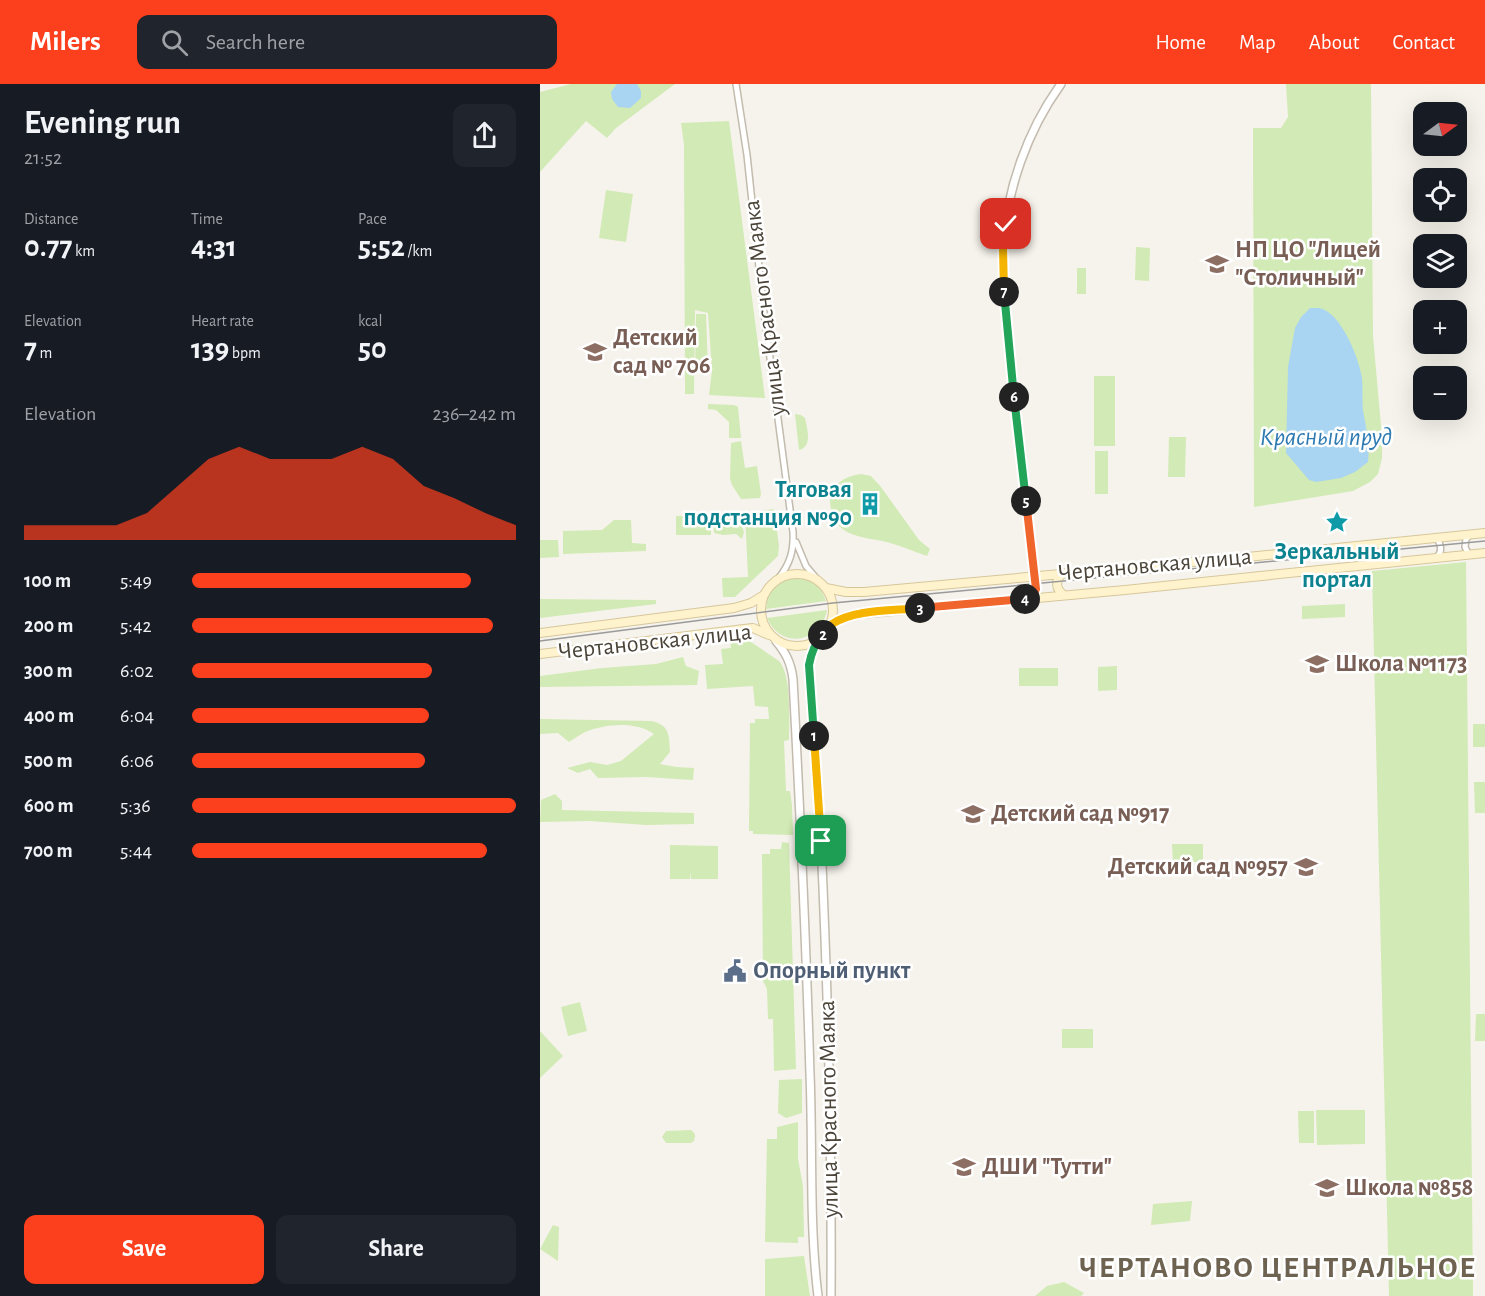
<!DOCTYPE html>
<html lang="en">
<head>
<meta charset="utf-8">
<style>
  :root { --surface:#171b24; --page:#20242c; --text:#f1f3f6; --muted:#9ea1a6; --accent:#fc3f1d }
  body { margin:0; font-family:"Alegreya Sans",sans-serif; background:var(--page); color:var(--text); height:100vh; display:flex; flex-direction:column; font-size:22px; white-space:nowrap }
  * { box-sizing:border-box; margin:0 }
  p { font-size:20px; color:var(--muted) }
  .icon { flex:none; width:33px; height:33px; fill:none; stroke:currentColor; stroke-width:2; stroke-linecap:round; stroke-linejoin:round }
  .map { position:relative; flex:1; overflow:hidden }
  .sheet { display:flex; flex-direction:column; background:var(--surface); width:540px }
  .sheet>* { flex:none }
  .needle { width:39px; rotate:75deg }
  .fabs { position:absolute; left:873px; top:18px; display:grid; gap:12px }
  .fabs a { display:grid; place-items:center; width:54px; height:54px; border-radius:12px; background:var(--surface); box-shadow:0 6px 24px #0002; font-size:30px }
  .pin { position:absolute; display:grid; place-items:center; width:51px; height:51px; color:#fff; margin:-26px; border-radius:12px; box-shadow:0 3px 9px #0006 }
  .km { position:absolute; width:30px; height:30px; margin:-15px; border-radius:50%; background:#222; color:#fff; font-size:16px; line-height:30px; text-align:center }
  .round { display:grid; place-items:center; flex:none; width:63px; height:63px; border-radius:12px; background:var(--page) }
  .overview { display:flex; align-items:center; justify-content:space-between; height:102px; padding:0 24px }
  h1 { font-size:33px; font-weight:700; line-height:45px }
  .stats { display:grid; grid-template-columns:repeat(3,1fr); gap:9px; height:102px; padding:6px 24px }
  .stats div { display:grid; align-content:center }
  .stats b { font-size:30px; font-weight:700 }
  .stats small { font-size:16px; font-weight:400 }
  .stats p { font-size:16px }
  .chart { height:168px; padding:12px 24px }
  .chart p { display:flex; justify-content:space-between }
  .chart svg { width:100%; height:108px; margin-top:6px; fill:var(--accent); opacity:.7 }
  .button { display:flex; gap:12px; margin-top:auto; padding:12px 24px }
  .button a { flex:1; height:69px; border-radius:12px; background:var(--accent); color:#fff; font-size:24px; font-weight:700; line-height:69px; text-align:center }
  .button a+a { background:var(--page); color:var(--text) }
  ul { padding:0 24px; list-style:none; font-size:20px }
  li { display:grid; grid-template-columns:96px 72px 1fr; align-items:center; height:45px }
  li i { height:15px; border-radius:8px; background:var(--accent) }
  header { display:flex; align-items:center; gap:36px; box-sizing:border-box; height:84px; padding:0 30px; background:var(--accent); color:#fff }
  header strong { font-size:28px }
  nav { display:flex; gap:33px; margin-inline-start:auto; font-size:21px }
  .search { width:420px; height:54px; background:var(--page); display:flex; align-items:center; gap:15px; box-sizing:border-box; padding:0 21px; border-radius:12px; color:var(--muted); font-size:22px }
  main { display:flex; flex:1; min-height:0 }
  .map>svg:first-child { display:block }
  .green { fill:#d2eab5 }
  .water { fill:#a9d4f2 }
  .lines { fill:none; stroke-linecap:round; stroke-linejoin:round }
  .minor-casing { stroke:#c2bbae; stroke-width:8 }
  .tertiary-casing { stroke:#c2bbae; stroke-width:10 }
  .secondary-casing { stroke:#d6c79b; stroke-width:10 }
  .minor { stroke:#fff; stroke-width:5 }
  .tertiary { stroke:#fff; stroke-width:7 }
  .secondary { stroke:#fff3cd; stroke-width:8 }
  .tram { stroke:#9a9a9a; stroke-width:1.5 }
  .split-1-casing { stroke:#fff; stroke-width:12 }
  .split-2-casing { stroke:#fff; stroke-width:12 }
  .split-3-casing { stroke:#fff; stroke-width:12 }
  .split-4-casing { stroke:#fff; stroke-width:12 }
  .split-5-casing { stroke:#fff; stroke-width:12 }
  .split-6-casing { stroke:#fff; stroke-width:12 }
  .split-7-casing { stroke:#fff; stroke-width:12 }
  .split-8-casing { stroke:#fff; stroke-width:12 }
  .split-1 { stroke:#f5b400; stroke-width:8 }
  .split-2 { stroke:#22a559; stroke-width:8 }
  .split-3 { stroke:#f5b400; stroke-width:8 }
  .split-4 { stroke:#f0652b; stroke-width:8 }
  .split-5 { stroke:#f0652b; stroke-width:8 }
  .split-6 { stroke:#22a559; stroke-width:8 }
  .split-7 { stroke:#22a559; stroke-width:8 }
  .split-8 { stroke:#f5b400; stroke-width:8 }
  .labels { text-anchor:middle; dominant-baseline:central; stroke-width:5; stroke-linejoin:round; paint-order:stroke }
  .education-label { font-size:24px; font-weight:bold; fill:#785e54; stroke:#fff; text-anchor:start }
  .street-label { font-size:24px; fill:#4b4439; stroke:#fff }
  .culture-label { font-size:24px; font-weight:bold; fill:#0d838f; stroke:#fff; text-anchor:end }
  .service-label { font-size:24px; font-weight:bold; fill:#4e5e75; stroke:#fff; text-anchor:start }
  .water-label { font-size:26px; font-style:italic; fill:#2e7ab2; stroke:#fff }
  .district-label { font-size:30px; font-weight:bold; letter-spacing:1.5px; fill:#6e6250; stroke:#fff }
</style>
</head>
<body>
<header>
<strong>Milers</strong>
<div class="search"><svg class="icon" aria-label="search" viewBox="0 0 24 24"><circle cx="10" cy="10" r="6"/><path d="M15 15l6 6"/></svg>Search here</div>
<nav><a>Home</a><a>Map</a><a>About</a><a>Contact</a></nav>
</header>
<main>
<section class="sheet">
<div class="overview"><div><h1>Evening run</h1><p>21:52</p></div><a class="round"><svg class="icon" aria-label="share" viewBox="0 0 24 24"><path d="M12 15V3M7 8l5-5 5 5M5 13v7h14v-7"/></svg></a></div>
<div class="stats">
<div><p>Distance</p><b>0.77<small> km</small></b></div>
<div><p>Time</p><b>4:31</b></div>
<div><p>Pace</p><b>5:52<small> /km</small></b></div>
</div>
<div class="stats">
<div><p>Elevation</p><b>7<small> m</small></b></div>
<div><p>Heart rate</p><b>139<small> bpm</small></b></div>
<div><p>kcal</p><b>50</b></div>
</div>
<div class="chart"><p><span>Elevation</span>236–242 m</p>
<svg viewBox="0 0 160 44" preserveAspectRatio="none"><path d="M0 44V38L10 38L20 38L30 38L40 33L50 22L60 11L70 6L80 11L90 11L100 11L110 6L120 11L130 22L140 27L150 33L160 38V44z"/></svg>
</div>
<ul>
<li><b>100 m</b>5:49<i style="width:86%"></i></li>
<li><b>200 m</b>5:42<i style="width:93%"></i></li>
<li><b>300 m</b>6:02<i style="width:74%"></i></li>
<li><b>400 m</b>6:04<i style="width:73%"></i></li>
<li><b>500 m</b>6:06<i style="width:72%"></i></li>
<li><b>600 m</b>5:36<i style="width:100%"></i></li>
<li><b>700 m</b>5:44<i style="width:91%"></i></li>
</ul>
<div class="button"><a>Save</a><a>Share</a></div>
</section>
<div class="map">
<svg width="945" height="1212" viewBox="0 0 945 1212">
  <rect width="100%" height="100%" fill="#f6f3ec"/>
  <path class="green" d="M 31,0 L 135,0 L 76,44 L 67,54 L 46,37 L 0,88 L 0,8 Z
    M 746,0 L 831,0 L 833,252 L 842,353 L 842,374 L 838,390 L 830,398 L 813,407 L 714,423 L 713,44 L 741,44 L 748,33 Z
    M 189,37 L 225,314 L 169,311 L 172,286 L 168,229 L 155,226 L 154,310 L 145,310 L 144,61 L 141,39 Z
    M 66,106 L 93,110 L 86,158 L 59,154 Z
    M 596,163 L 610,164 L 609,197 L 595,196 Z
    M 537,184 L 546,184 L 546,210 L 537,210 Z
    M 156,230 L 166,230 L 168,286 L 155,287 Z
    M 554,292 L 575,292 L 575,362 L 554,362 Z
    M 168,320 L 194,321 L 198,323 L 201,354 L 189,354 L 189,338 L 176,326 L 168,325 Z
    M 255,330 L 261,331 L 265,334 C 267,345 273,362 259,366 Z
    M 629,353 L 646,353 L 645,393 L 628,393 Z
    M 201,357 L 205,384 L 217,382 L 221,410 L 220,414 L 201,415 L 192,401 L 190,395 L 191,359 Z
    M 555,367 L 568,367 L 568,410 L 555,410 Z
    M 321,390 L 331,392 L 341,403 L 379,456 L 390,465 L 387,472 C 372,467 357,460 342,457 C 323,453 297,452 292,428 C 290,422 289,416 292,410 C 297,396 308,392 321,390 Z
    M 234,425 L 239,462 L 238,472 L 195,513 L 183,513 L 182,494 L 208,493 L 205,429 Z
    M 176,429 L 197,429 L 204,448 L 202,455 L 196,450 L 183,451 L 174,449 L 173,431 Z
    M 171,431 L 171,451 L 136,451 L 136,432 Z
    M 74,436 L 91,436 L 92,459 L 106,460 L 106,467 L 23,470 L 23,447 L 62,446 Z
    M 0,456 L 18,456 L 19,473 L 0,474 Z
    M 926,478 L 933,1212 L 849,1212 L 832,487 Z
    M 254,493 C 271,495 281,500 286,517 L 226,525 C 228,506 235,496 254,493 Z
    M 0,515 L 116,516 L 116,520 L 0,534 Z
    M 805,520 L 805,533 L 762,535 L 762,522 Z
    M 287,526 C 281,559 241,566 227,534 Z
    M 205,554 L 239,577 C 252,592 249,636 249,656 L 244,657 L 246,707 L 250,707 L 252,721 L 253,751 L 213,750 L 213,747 L 209,747 L 210,639 L 215,639 L 215,635 L 229,635 L 228,623 L 215,622 L 213,602 L 167,605 L 165,581 L 183,580 L 181,565 L 191,564 L 190,556 Z
    M 143,573 L 146,582 L 159,587 L 157,601 L 0,603 L 0,592 L 62,584 L 116,580 Z
    M 577,582 L 577,606 L 558,607 L 558,583 Z
    M 479,584 L 518,584 L 518,602 L 479,602 Z
    M 0,635 L 111,637 C 130,641 129,651 130,668 L 120,680 L 136,683 L 154,684 L 153,696 L 106,693 L 58,694 L 50,685 L 38,689 L 27,684 L 50,678 L 67,681 L 81,677 L 114,650 C 95,637 66,640 45,648 C 39,651 34,655 29,658 L 18,649 L 0,650 Z
    M 933,640 L 945,640 L 945,663 L 933,663 Z
    M 934,698 L 945,698 L 945,729 L 935,729 Z
    M 15,710 L 22,717 L 22,726 L 154,729 L 154,740 L 106,741 L 49,737 L 0,738 L 1,716 Z
    M 242,758 L 249,759 L 256,985 L 234,987 L 233,935 L 228,935 L 227,905 L 223,897 L 222,770 L 230,770 L 230,765 L 241,765 Z
    M 632,760 L 663,760 L 663,778 L 633,778 Z
    M 130,761 L 178,762 L 178,795 L 151,795 L 150,788 L 150,795 L 130,795 Z
    M 40,918 L 47,947 L 28,952 L 21,923 Z
    M 936,930 L 945,930 L 945,957 L 935,957 Z
    M 522,945 L 553,945 L 553,964 L 522,964 Z
    M 0,947 L 23,972 L 0,994 Z
    M 262,995 L 262,1029 L 246,1034 L 238,1029 L 239,996 Z
    M 776,1026 L 825,1026 L 825,1060 L 777,1061 Z
    M 758,1027 L 774,1027 L 774,1059 L 759,1059 Z
    M 258,1038 L 258,1075 L 263,1102 L 264,1153 L 258,1153 L 258,1159 L 225,1158 L 227,1055 L 237,1055 L 237,1043 Z
    M 151,1046 C 155,1049 156,1051 154,1057 L 151,1059 L 126,1059 L 122,1053 L 126,1047 Z
    M 652,1117 L 650,1137 L 611,1141 L 613,1120 Z
    M 13,1141 L 19,1143 L 18,1177 L 0,1165 Z
    M 264,1172 L 270,1212 L 225,1212 L 225,1175 Z
    M 524,1198 L 544,1209 L 541,1212 L 495,1212 L 507,1202 Z"/>
  <path class="water" d="M 77,0 L 97,0 L 101,7 L 101,14 L 90,24 L 78,23 L 72,15 L 71,8 Z
    M 770,224 C 773,224 776,224 779,224 C 801,228 819,274 822,294 C 823,304 822,316 823,326 C 826,345 830,358 828,378 L 815,388 L 801,394 L 776,398 L 769,396 L 746,369 L 748,283 L 755,244 L 761,233 Z"/>
  <g class="lines">
    <g class="minor-casing">
      <path id="minor" d="M 196,0 L 207,71 L 223,221 L 253,448 C 254,467 250,480 238,495
        M 929,452 L 926,455 L 925,463 L 928,469 L 932,470
        M 256,458 L 266,482 L 277,495
        M 896,474 C 903,467 901,462 897,454"/>
    </g>
    <g class="tertiary-casing">
      <path id="tertiary" d="M 488,514 L 494,510 L 496,505 L 466,235 C 464,212 462,188 463,165 C 466,107 487,47 521,0
        M 280,554 L 271,571 L 269,581 C 273,640 278,699 281,758 C 288,909 292,1061 291,1212
        M 236,557 C 246,569 251,579 253,595 C 260,726 266,858 270,990 C 273,1063 269,1139 278,1212"/>
    </g>
    <g class="secondary-casing">
      <path id="secondary" d="M 523,489 C 515,496 515,505 524,511
        M221 526a36 36 0 1 1 72 0a36 36 0 1 1-72 0Z
        M 286,504 L 306,508 L 324,508 L 707,473 L 945,449
        M 289,542 L 303,535 L 321,530 L 585,506 L 945,469
        M 0,549 L 194,524 L 211,519 L 224,511
        M 0,570 L 204,545 L 213,544 L 229,551"/>
    </g>
    <use href="#minor" class="minor"/>
    <use href="#tertiary" class="tertiary"/>
    <use href="#secondary" class="secondary"/>
    <path class="tram" d="M 0,557 L 293,519 L 945,457"/>
  </g>
  <g class="lines">
    <g class="split-1-casing">
      <path id="split-1" d="M 274,652 L 281,757"/>
    </g>
    <g class="split-2-casing">
      <path id="split-2" d="M 274,652 L 269,581 C 271,570 274,560 283,551"/>
    </g>
    <g class="split-3-casing">
      <path id="split-3" d="M 283,551 C 286,547 288,543 292,540 C 315,525 353,527 380,524"/>
    </g>
    <g class="split-4-casing">
      <path id="split-4" d="M 380,524 L 485,515"/>
    </g>
    <g class="split-5-casing">
      <path id="split-5" d="M 485,515 C 490,514 494,511 496,505 L 486,417"/>
    </g>
    <g class="split-6-casing">
      <path id="split-6" d="M 474,313 L 486,417"/>
    </g>
    <g class="split-7-casing">
      <path id="split-7" d="M 464,208 L 474,313"/>
    </g>
    <g class="split-8-casing">
      <path id="split-8" d="M 464,208 L 463,164 L 466,140"/>
    </g>
    <use href="#split-1" class="split-1"/>
    <use href="#split-2" class="split-2"/>
    <use href="#split-3" class="split-3"/>
    <use href="#split-4" class="split-4"/>
    <use href="#split-5" class="split-5"/>
    <use href="#split-6" class="split-6"/>
    <use href="#split-7" class="split-7"/>
    <use href="#split-8" class="split-8"/>
  </g>
  <defs>
    <g id="school-bare" transform="scale(1.8)"><path d="M0-5L7-2L0 1L-7-2ZM-4 1L0 2.5L4 1V4Q0 6-4 4Z" fill="#8d6e63" stroke="#fff" stroke-width="2.5" paint-order="stroke"/></g>
    <g id="building-bare" transform="scale(1.8)"><path d="M-4-6H4V6H1V3H-1V6H-4ZM-2.5-4.3h1.7v1.8h-1.7ZM.8-4.3h1.7v1.8H.8ZM-2.5-1h1.7V.8h-1.7ZM.8-1h1.7V.8H.8Z" fill="#0f9aa8" stroke="#fff" stroke-width="2.5" paint-order="stroke"/></g>
    <g id="sight-bare" transform="scale(1.8)"><path d="M0-6L1.8-2.2L6-1.7L2.9 1.2L3.7 5.4L0 3.3L-3.7 5.4L-2.9 1.2L-6-1.7L-1.8-2.2Z" fill="#0f9aa8" stroke="#fff" stroke-width="2.5" paint-order="stroke"/></g>
    <g id="civic-bare" transform="scale(1.8)"><path d="M-.6-6.5H3V-4.5H.6V-3L4-1V1h2V6H-6V1h2V-1L-.6-3ZM-1.2 2.5V6h2.4V2.5Z" fill="#5c6f8a" stroke="#fff" stroke-width="2.5" paint-order="stroke"/></g>
  </defs>
  <g fill-rule="evenodd">
    <use href="#school-bare" x="677" y="180"/>
    <use href="#school-bare" x="55" y="268"/>
    <use href="#building-bare" x="330" y="420"/>
    <use href="#sight-bare" x="797" y="438"/>
    <use href="#school-bare" x="777" y="580"/>
    <use href="#school-bare" x="433" y="730"/>
    <use href="#school-bare" x="766" y="783"/>
    <use href="#civic-bare" x="195" y="887"/>
    <use href="#school-bare" x="424" y="1083"/>
    <use href="#school-bare" x="787" y="1104"/>
  </g>
  <g class="labels">
    <g class="education-label">
      <text x="695" y="166">НП ЦО "Лицей<tspan x="695" dy="28">"Столичный"</tspan></text>
      <text x="73" y="254">Детский<tspan x="73" dy="28">сад № 706</tspan></text>
      <text x="795" y="580">Школа №1173</text>
      <text x="451" y="730">Детский сад №917</text>
      <text x="748" y="783" text-anchor="end">Детский сад №957</text>
      <text x="442" y="1083">ДШИ "Тутти"</text>
      <text x="805" y="1104">Школа №858</text>
    </g>
    <g class="street-label">
      <text transform="translate(225 224) rotate(-97)">улица Красного Маяка</text>
      <text transform="translate(615 481) rotate(-5)">Чертановская улица</text>
      <text transform="translate(115 558) rotate(-6)">Чертановская улица</text>
      <text transform="translate(289 1025) rotate(-91)">улица Красного Маяка</text>
    </g>
    <g class="culture-label">
      <text x="312" y="406">Тяговая<tspan x="312" dy="28">подстанция №90</tspan></text>
      <text x="797" y="468" text-anchor="middle">Зеркальный<tspan x="797" dy="28">портал</tspan></text>
    </g>
    <g class="service-label">
      <text x="213" y="887">Опорный пункт</text>
    </g>
    <g class="water-label">
      <text x="786" y="353">Красный пруд</text>
    </g>
    <g class="district-label">
      <text x="738" y="1184">ЧЕРТАНОВО ЦЕНТРАЛЬНОЕ</text>
    </g>
  </g>
</svg>
<div class="fabs">
<a><svg class="needle" viewBox="-14 -14 28 28"><path d="M0-13l5 13h-10z" fill="#e53935"/><path d="M0 13l5-13h-10z" fill="#9ea1a6"/></svg></a>
<a><svg class="icon" aria-label="locate" viewBox="0 0 24 24"><circle cx="12" cy="12" r="6"/><path d="M12 2v4M12 18v4M2 12h4M18 12h4"/></svg></a>
<a><svg class="icon" aria-label="layers" viewBox="0 0 24 24"><path d="M12 4l9 5-9 5-9-5zM3 14l9 5 9-5"/></svg></a>
<a>+</a>
<a>−</a>
</div>
<div class="pin" style="left:281px;top:757px;background:#1e9e55"><svg class="icon" aria-label="arrive" viewBox="0 0 24 24"><path d="M6 21V4h12l-3 4 3 4H6"/></svg></div>
<div class="pin" style="left:466px;top:140px;background:#d93025"><svg class="icon" aria-label="check" viewBox="0 0 24 24"><path d="M5 12l5 5 9-10"/></svg></div>
<b class="km" style="left:274px;top:652px">1</b>
<b class="km" style="left:283px;top:551px">2</b>
<b class="km" style="left:380px;top:524px">3</b>
<b class="km" style="left:485px;top:515px">4</b>
<b class="km" style="left:486px;top:417px">5</b>
<b class="km" style="left:474px;top:313px">6</b>
<b class="km" style="left:464px;top:208px">7</b>
</div>
</main>
</body>
</html>
